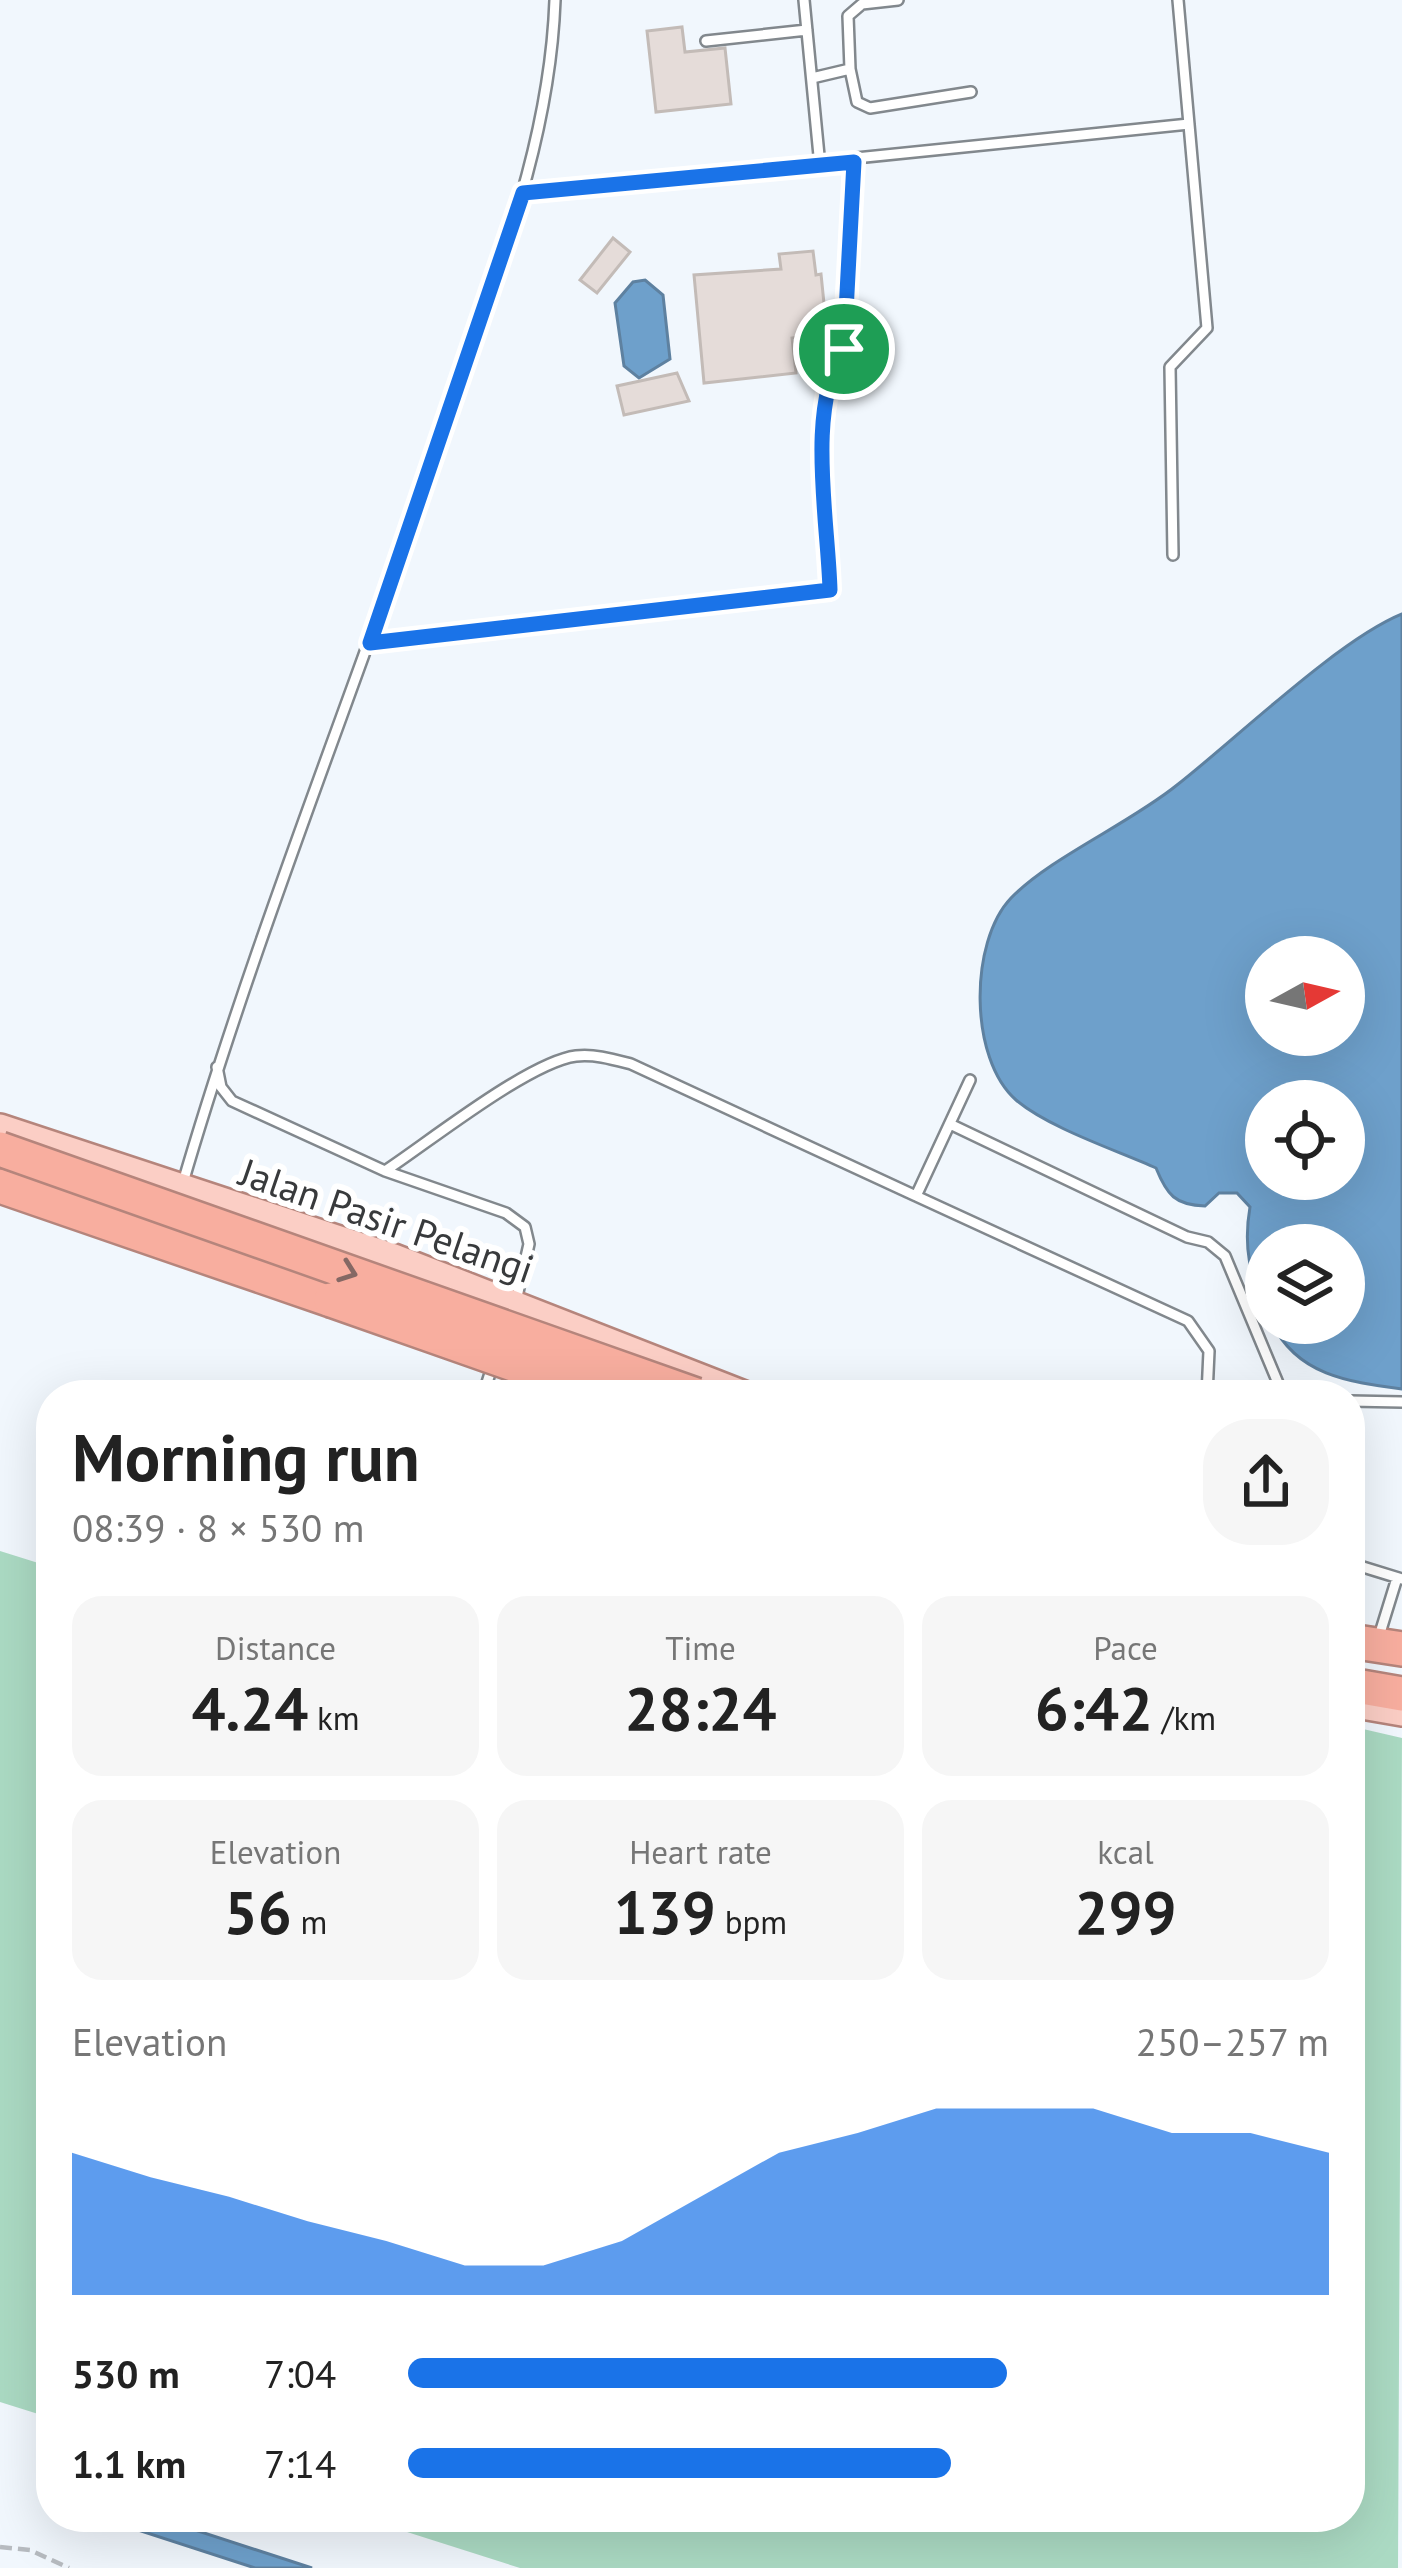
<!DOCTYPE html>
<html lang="en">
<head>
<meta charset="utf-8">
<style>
  :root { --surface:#fff; --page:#f6f6f6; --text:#222; --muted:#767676; --accent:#1a73e8 }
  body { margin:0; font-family:"PT Sans",sans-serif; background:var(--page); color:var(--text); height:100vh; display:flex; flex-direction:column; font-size:45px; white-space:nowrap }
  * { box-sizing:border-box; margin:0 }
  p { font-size:39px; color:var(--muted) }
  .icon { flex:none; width:66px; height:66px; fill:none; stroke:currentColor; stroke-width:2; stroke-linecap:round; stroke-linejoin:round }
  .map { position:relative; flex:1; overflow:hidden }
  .panel { position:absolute; left:36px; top:1380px; width:1329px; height:1152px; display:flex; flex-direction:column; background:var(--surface); border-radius:48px; box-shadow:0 12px 48px #0002 }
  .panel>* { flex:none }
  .needle { width:78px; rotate:82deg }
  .buttons { position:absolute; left:1245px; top:936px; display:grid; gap:24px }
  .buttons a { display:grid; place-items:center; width:120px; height:120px; border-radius:50%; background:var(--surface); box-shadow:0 12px 48px #0002; font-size:60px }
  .pin { position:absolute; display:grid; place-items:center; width:102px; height:102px; color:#fff; margin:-51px; border:6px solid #fff; border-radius:50%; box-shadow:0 3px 12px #0007 }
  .round { display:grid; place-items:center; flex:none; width:126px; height:126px; border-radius:48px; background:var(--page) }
  .headline { display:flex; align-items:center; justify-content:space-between; height:204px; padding:0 36px }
  h1 { font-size:66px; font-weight:600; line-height:90px }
  .stats { display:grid; grid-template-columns:repeat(3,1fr); gap:18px; height:204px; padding:12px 36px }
  .stats div { display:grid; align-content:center; border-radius:30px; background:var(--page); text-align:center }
  .stats b { font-size:60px; font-weight:600 }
  .stats small { font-size:33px; font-weight:400 }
  .stats p { font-size:33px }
  .chart { height:336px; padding:24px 36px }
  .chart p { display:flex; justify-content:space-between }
  .chart svg { width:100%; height:216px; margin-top:12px; fill:var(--accent); opacity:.7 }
  ul { padding:0 36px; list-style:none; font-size:39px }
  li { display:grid; grid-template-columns:192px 144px 1fr; align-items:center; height:90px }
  li i { height:30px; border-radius:15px; background:var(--accent) }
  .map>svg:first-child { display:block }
  .green { fill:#abdac3 }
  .water { fill:#6ea0cb; stroke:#5e81a0; stroke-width:3; fill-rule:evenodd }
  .building { fill:#e5dcd9; stroke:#c3bbb7; stroke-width:3 }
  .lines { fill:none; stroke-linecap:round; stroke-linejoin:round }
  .service-casing { stroke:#82888d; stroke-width:14 }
  .primary-casing { stroke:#b5857c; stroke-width:32 }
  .motorway-casing { stroke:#b5857c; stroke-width:38 }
  .path { stroke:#b7bbc0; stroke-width:4.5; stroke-dasharray:12 6; stroke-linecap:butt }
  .service { stroke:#fff; stroke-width:9 }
  .primary { stroke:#fbcec5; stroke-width:27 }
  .motorway { stroke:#f8ae9f; stroke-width:33 }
  .motorway-bridge-casing { stroke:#b5857c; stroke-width:38; stroke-linecap:butt }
  .motorway-bridge { stroke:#f8ae9f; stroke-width:33 }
  .oneway { stroke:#856864 }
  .route-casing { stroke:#fff; stroke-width:24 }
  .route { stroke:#1a73e8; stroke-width:15 }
  .labels { text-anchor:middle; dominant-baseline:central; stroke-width:12; stroke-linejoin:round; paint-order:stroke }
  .street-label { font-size:39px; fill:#383a3c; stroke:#fff }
</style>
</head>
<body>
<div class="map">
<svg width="1402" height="2568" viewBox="0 0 1402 2568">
  <rect width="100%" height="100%" fill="#f1f7fd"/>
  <path class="green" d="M 0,1551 L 51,1567 L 51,2418 L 0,2402 Z
    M 1350,1726 L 1402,1738 L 1398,2568 L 520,2568 L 360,2517 L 1350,2517 Z"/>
  <path class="water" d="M 645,280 L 663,295 L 670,359 L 639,378 L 624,366 L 615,303 L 633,282 Z
    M 1402,614 L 1402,1389 C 1348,1382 1297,1375 1272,1323 L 1344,1323 L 1344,1245 L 1266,1245 L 1266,1312 C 1250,1275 1243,1247 1250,1207 L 1237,1193 L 1219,1193 L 1205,1206 C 1175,1205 1167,1195 1156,1168 C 1116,1150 1049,1128 1016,1100 C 969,1059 969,942 1011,898 C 1051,857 1129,824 1177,785 C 1236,739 1338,640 1402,614 ZM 1344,957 L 1344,1035 L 1266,1035 L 1266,957 ZM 1344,1101 L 1344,1179 L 1266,1179 L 1266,1101 Z
    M 98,2517 L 155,2517 L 312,2568 L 255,2568 Z"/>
  <path class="building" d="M 682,27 L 685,52 L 725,48 L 731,104 L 656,112 L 647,31 Z
    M 613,238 L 630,252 L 597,293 L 580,280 Z
    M 813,251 L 816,275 L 821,274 L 827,333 L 792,338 L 796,373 L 704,383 L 694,275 L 781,269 L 779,254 Z
    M 677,373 L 689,401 L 624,415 L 617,386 Z"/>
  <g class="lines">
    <g class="service-casing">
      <path id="service" d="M 804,0 L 820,166
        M 706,41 L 807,30
        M 850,69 L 848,16 L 862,4 L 898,0
        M 812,78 L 850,69 L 857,102 L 870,108 L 971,92
        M 523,192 L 1189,124
        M 1173,555 L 1170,367 L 1207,328 L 1178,0
        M 370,643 L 830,590 C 828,519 806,409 845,348 L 854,162
        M 217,1067 L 221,1087 L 232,1101 L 385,1171 L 506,1213 L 525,1227 L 529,1244 L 516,1301
        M 952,1125 L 1187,1237 L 1208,1242 L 1225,1256 L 1283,1395
        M 385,1171 C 429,1142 529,1062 576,1056 C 595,1054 612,1059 631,1064 L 916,1196 L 970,1080
        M 182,1186 C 259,922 365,666 452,404 C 497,271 550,142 555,0
        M 916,1196 L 1188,1321 L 1209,1351 L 1207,1395
        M 370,1395 L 371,1392
        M 483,1395 L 494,1361
        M 1350,1401 L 1402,1402
        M 1350,1563 L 1402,1579
        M 1380,1633 L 1397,1578"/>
    </g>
    <g class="primary-casing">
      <path id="primary" d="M 0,1128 L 394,1258 L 744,1395
        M 1350,1703 L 1402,1712"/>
    </g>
    <g class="motorway-casing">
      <path id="motorway" d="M 0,1186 L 331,1300
        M 1350,1641 L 1402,1649
        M 1350,1685 L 1402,1694"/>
    </g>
    <path class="path" d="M 0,2547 L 30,2550 L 69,2568"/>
    <use href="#service" class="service"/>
    <use href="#primary" class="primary"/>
    <use href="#motorway" class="motorway"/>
    <g class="motorway-bridge-casing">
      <path id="motorway-bridge" d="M 0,1149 L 696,1395
        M 331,1300 L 601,1395"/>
    </g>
    <use href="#motorway-bridge" class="motorway-bridge"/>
  </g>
  <defs><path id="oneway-chevron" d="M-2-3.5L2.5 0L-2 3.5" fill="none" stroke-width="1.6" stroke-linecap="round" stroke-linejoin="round" transform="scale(3)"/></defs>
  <use class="oneway" href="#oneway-chevron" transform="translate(348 1272) rotate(20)"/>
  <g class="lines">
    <g class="route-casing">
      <path id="route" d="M 854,162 L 844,349 C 806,409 828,519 830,590 L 370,643 L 523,193 Z"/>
    </g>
    <use href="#route" class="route"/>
  </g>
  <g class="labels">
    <g class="street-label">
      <text transform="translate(387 1220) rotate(19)">Jalan Pasir Pelangi</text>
    </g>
  </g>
</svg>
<div class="buttons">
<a><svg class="needle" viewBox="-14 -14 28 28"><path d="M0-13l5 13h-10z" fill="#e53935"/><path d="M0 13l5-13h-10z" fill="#767676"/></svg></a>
<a><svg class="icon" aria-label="locate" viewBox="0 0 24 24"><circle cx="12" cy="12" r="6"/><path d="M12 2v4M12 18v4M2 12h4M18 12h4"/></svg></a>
<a><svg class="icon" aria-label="layers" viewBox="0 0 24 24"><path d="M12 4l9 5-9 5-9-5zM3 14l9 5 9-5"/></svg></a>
</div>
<div class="pin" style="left:844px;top:349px;background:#1e9e55"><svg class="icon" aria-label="arrive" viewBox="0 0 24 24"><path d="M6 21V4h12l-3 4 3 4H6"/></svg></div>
<section class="panel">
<div class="headline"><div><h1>Morning run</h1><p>08:39 · 8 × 530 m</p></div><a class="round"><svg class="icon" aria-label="share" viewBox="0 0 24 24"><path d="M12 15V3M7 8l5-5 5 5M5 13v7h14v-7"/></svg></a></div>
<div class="stats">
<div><p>Distance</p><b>4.24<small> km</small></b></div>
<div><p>Time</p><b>28:24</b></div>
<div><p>Pace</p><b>6:42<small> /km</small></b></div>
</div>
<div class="stats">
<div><p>Elevation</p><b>56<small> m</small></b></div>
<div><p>Heart rate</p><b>139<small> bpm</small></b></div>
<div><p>kcal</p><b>299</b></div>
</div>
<div class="chart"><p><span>Elevation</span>250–257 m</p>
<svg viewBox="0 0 160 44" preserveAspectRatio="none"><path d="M0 44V15L10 20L20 24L30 29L40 33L50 38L60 38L70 33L80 24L90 15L100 11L110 6L120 6L130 6L140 11L150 11L160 15V44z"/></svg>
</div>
<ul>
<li><b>530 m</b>7:04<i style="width:65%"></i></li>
<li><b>1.1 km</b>7:14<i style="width:59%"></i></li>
</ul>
</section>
</div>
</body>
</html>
